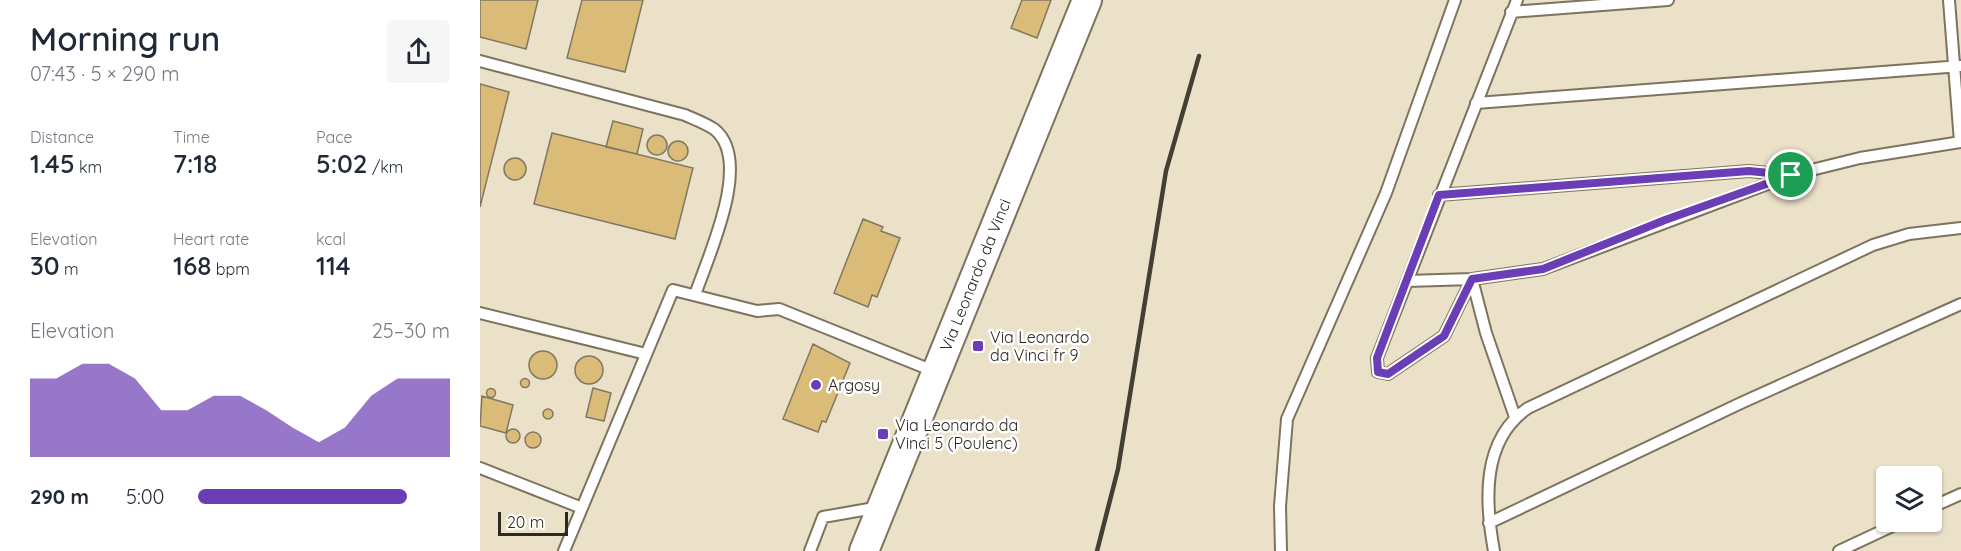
<!DOCTYPE html>
<html lang="en">
<head>
<meta charset="utf-8">
<style>
  :root { --surface:#fff; --page:#f6f6f7; --text:#1f2937; --muted:#747a83; --accent:#6c3eb5 }
  body { margin:0; font-family:Quicksand,sans-serif; background:var(--page); color:var(--text); height:100vh; display:flex; flex-direction:column; font-size:22px; white-space:nowrap }
  * { box-sizing:border-box; margin:0 }
  p { font-size:20px; color:var(--muted) }
  .icon { flex:none; width:33px; height:33px; fill:none; stroke:currentColor; stroke-width:2; stroke-linecap:round; stroke-linejoin:round }
  .map { position:relative; flex:1; overflow:hidden }
  .details { display:flex; flex-direction:column; background:var(--surface); width:480px }
  .details>* { flex:none }
  .fabs { position:absolute; left:1396px; top:466px; display:grid; gap:12px }
  .fabs a { display:grid; place-items:center; width:66px; height:66px; border-radius:6px; background:var(--surface); box-shadow:0 2px 4px #0004; font-size:30px }
  .scale { position:absolute; left:18px; bottom:15px; width:70px; box-sizing:border-box; padding-left:6px; border:3px solid #2d2920; border-top:0; font-size:16px; line-height:21px; white-space:nowrap; color:#2d2920; -webkit-text-stroke:4px #fff; paint-order:stroke }
  .pin { position:absolute; display:grid; place-items:center; width:51px; height:51px; color:#fff; margin:-26px; border:3px solid #fff; border-radius:50%; box-shadow:0 2px 6px #0007 }
  .round { display:grid; place-items:center; flex:none; width:63px; height:63px; border-radius:6px; background:var(--page) }
  .summary { display:flex; align-items:center; justify-content:space-between; height:102px; padding:0 30px }
  h1 { font-size:33px; font-weight:600; line-height:45px }
  .figures { display:grid; grid-template-columns:repeat(3,1fr); gap:9px; height:102px; padding:6px 30px }
  .figures div { display:grid; align-content:center }
  .figures b { font-size:26px; font-weight:600 }
  .figures small { font-size:16px; font-weight:400 }
  .figures p { font-size:16px }
  .chart { height:168px; padding:12px 30px }
  .chart p { display:flex; justify-content:space-between }
  .chart svg { width:100%; height:108px; margin-top:6px; fill:var(--accent); opacity:.7 }
  ul { padding:0 30px; list-style:none; font-size:20px }
  li { display:grid; grid-template-columns:96px 72px 1fr; align-items:center; height:45px }
  li i { height:15px; border-radius:8px; background:var(--accent) }
  main { display:flex; flex:1; min-height:0 }
  .map>svg:first-child { display:block }
  .building { fill:#dabc78; stroke:#817862; stroke-width:1.5 }
  .lines { fill:none; stroke-linecap:round; stroke-linejoin:round }
  .service-casing { stroke:#7d735e; stroke-width:14 }
  .secondary-casing { stroke:#7d735e; stroke-width:32 }
  .service { stroke:#fff; stroke-width:10 }
  .secondary { stroke:#fff; stroke-width:28 }
  .rail { stroke:#443f34; stroke-width:4.5 }
  .route-casing { stroke:#fff; stroke-width:12 }
  .route { stroke:#6c3eb5; stroke-width:8 }
  .poi-dot { fill:#6c3eb5; stroke:#fff; stroke-width:2 }
  .labels { text-anchor:middle; dominant-baseline:central; stroke-width:5; stroke-linejoin:round; paint-order:stroke }
  .street-label { font-size:16px; fill:#2d2920; stroke:#fff }
  .poi-label { font-size:16px; fill:#2d2920; stroke:#fff; text-anchor:start }
</style>
</head>
<body>
<main>
<section class="details">
<div class="summary"><div><h1>Morning run</h1><p>07:43 · 5 × 290 m</p></div><a class="round"><svg class="icon" aria-label="share" viewBox="0 0 24 24"><path d="M12 15V3M7 8l5-5 5 5M5 13v7h14v-7"/></svg></a></div>
<div class="figures">
<div><p>Distance</p><b>1.45<small> km</small></b></div>
<div><p>Time</p><b>7:18</b></div>
<div><p>Pace</p><b>5:02<small> /km</small></b></div>
</div>
<div class="figures">
<div><p>Elevation</p><b>30<small> m</small></b></div>
<div><p>Heart rate</p><b>168<small> bpm</small></b></div>
<div><p>kcal</p><b>114</b></div>
</div>
<div class="chart"><p><span>Elevation</span>25–30 m</p>
<svg viewBox="0 0 160 44" preserveAspectRatio="none"><path d="M0 44V12L10 12L20 6L30 6L40 12L50 25L60 25L70 19L80 19L90 25L100 32L110 38L120 32L130 19L140 12L150 12L160 12V44z"/></svg>
</div>
<ul>
<li><b>290 m</b>5:00<i style="width:83%"></i></li>
</ul>
</section>
<div class="map">
<svg width="1481" height="551" viewBox="0 0 1481 551">
  <rect width="100%" height="100%" fill="#ebe0c8"/>
  <path class="building" d="M 0,0 L 58,0 L 46,49 L 0,37 Z
    M 102,0 L 163,0 L 145,72 L 87,58 Z
    M 542,0 L 571,0 L 557,38 L 531,28 Z
    M 0,84 L 29,92 L 0,207 Z
    M 133,121 L 163,129 L 157,154 L 126,147 Z
    M 72,133 L 213,168 L 195,239 L 54,204 Z
    M167 145a10 10 0 1 1 20 0a10 10 0 1 1-20 0Z
    M188 151a10 10 0 1 1 20 0a10 10 0 1 1-20 0Z
    M24 169a11 11 0 1 1 22 0a11 11 0 1 1-22 0Z
    M 383,219 L 403,227 L 401,231 L 420,238 L 397,297 L 392,295 L 388,307 L 354,293 Z
    M 333,344 L 370,363 L 346,422 L 342,421 L 338,432 L 303,419 Z
    M49 365a14 14 0 1 1 28 0a14 14 0 1 1-28 0Z
    M95 370a14 14 0 1 1 28 0a14 14 0 1 1-28 0Z
    M40.5 383a4.5 4.5 0 1 1 9 0a4.5 4.5 0 1 1-9 0Z
    M 113,388 L 131,393 L 124,421 L 106,417 Z
    M6.5 393a4.5 4.5 0 1 1 9 0a4.5 4.5 0 1 1-9 0Z
    M 2,396 L 33,405 L 26,433 L 0,426 Z
    M63 414a5 5 0 1 1 10 0a5 5 0 1 1-10 0Z
    M26 436a7 7 0 1 1 14 0a7 7 0 1 1-14 0Z
    M45 440a8 8 0 1 1 16 0a8 8 0 1 1-16 0Z"/>
  <g class="lines">
    <g class="service-casing">
      <path id="service" d="M 1469,0 L 1480,142
        M 1031,12 L 1188,0
        M 0,61 L 205,115 C 214,119 225,123 234,129 C 274,160 228,256 215,295
        M 996,103 L 1481,66
        M 959,195 L 1269,171 L 1306,175
        M 992,279 L 964,336 L 908,374 L 898,372 L 897,358 L 1037,0
        M 992,279 L 1006,333 L 1035,417
        M 927,281 L 992,279 L 1063,269 L 1311,175 L 1380,158 L 1481,142
        M 0,313 L 166,354
        M 0,468 L 102,508
        M 1452,507 L 1481,494
        M 1009,523 L 1261,403 L 1481,304
        M 84,551 L 193,290 L 277,311 L 299,309 L 456,372
        M 330,551 L 343,517 L 400,507
        M 801,551 L 800,506 L 807,419 L 906,193 L 975,0
        M 1014,551 C 1005,502 1001,440 1048,408 L 1393,245 L 1429,234 L 1481,228
        M 1359,551 L 1421,522"/>
    </g>
    <g class="secondary-casing">
      <path id="secondary" d="M 384,551 L 607,0"/>
    </g>
    <use href="#service" class="service"/>
    <use href="#secondary" class="secondary"/>
    <path class="rail" d="M 617,551 L 638,469 L 686,171 L 719,56"/>
  </g>
  <g class="lines">
    <g class="route-casing">
      <path id="route" d="M 1269,171 L 1311,175 L 1185,220 L 1063,269 L 992,279 L 964,336 L 908,374 L 898,372 L 897,358 L 959,195 Z"/>
    </g>
    <use href="#route" class="route"/>
  </g>
  <g class="poi-dot">
    <rect x="492" y="340" width="12" height="12" rx="3"/>
    <circle cx="336" cy="385" r="6"/>
    <rect x="397" y="428" width="12" height="12" rx="3"/>
  </g>
  <g class="labels">
    <g class="street-label">
      <text transform="translate(495 275) rotate(-68)">Via Leonardo da Vinci</text>
    </g>
    <g class="poi-label">
      <text x="510" y="337">Via Leonardo<tspan x="510" dy="18">da Vinci fr 9</tspan></text>
      <text x="348" y="385">Argosy</text>
      <text x="415" y="425">Via Leonardo da<tspan x="415" dy="18">Vinci 5 (Poulenc)</tspan></text>
    </g>
  </g>
</svg>
<div class="fabs">
<a><svg class="icon" aria-label="layers" viewBox="0 0 24 24"><path d="M12 4l9 5-9 5-9-5zM3 14l9 5 9-5"/></svg></a>
</div>
<div class="scale">20 m</div>
<div class="pin" style="left:1311px;top:175px;background:#1e9e55"><svg class="icon" aria-label="arrive" viewBox="0 0 24 24"><path d="M6 21V4h12l-3 4 3 4H6"/></svg></div>
</div>
</main>
</body>
</html>
